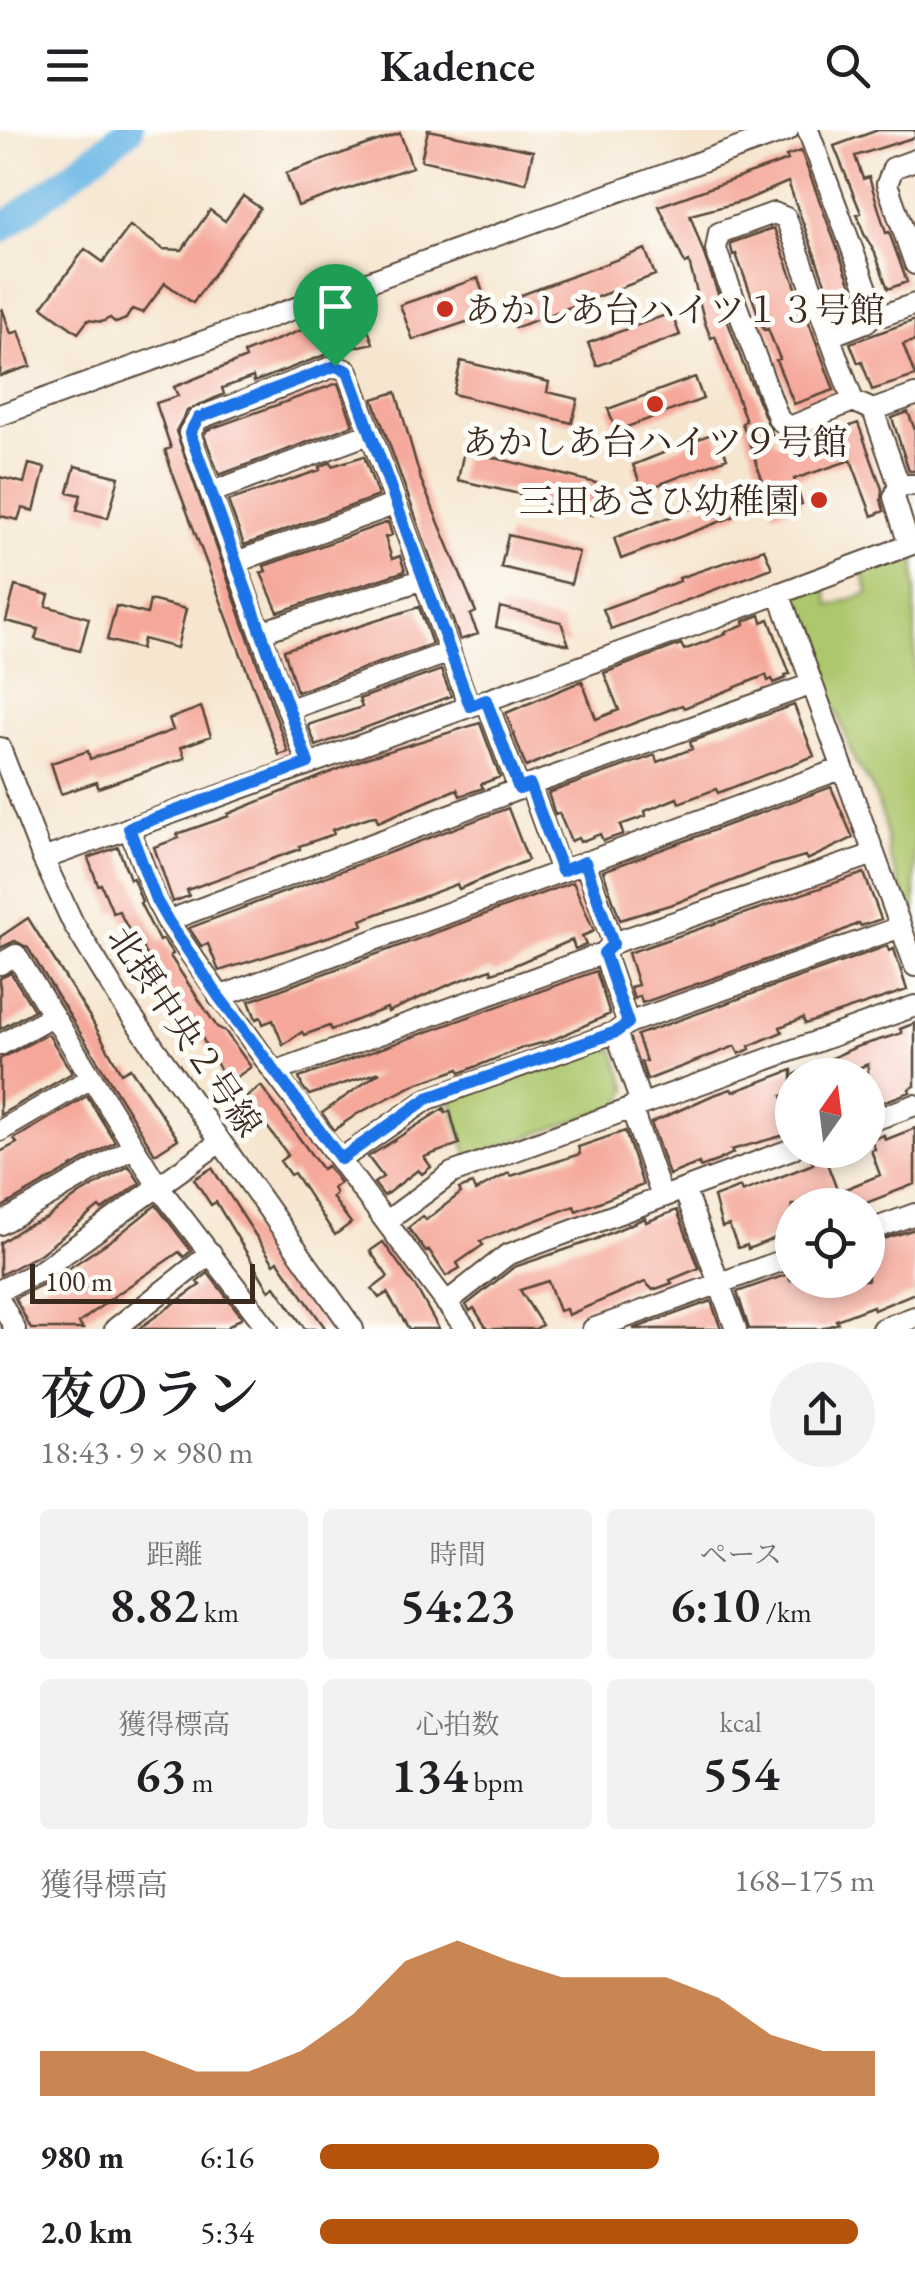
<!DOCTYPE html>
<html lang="ja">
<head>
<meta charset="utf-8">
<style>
  :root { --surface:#fff; --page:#f2f2f2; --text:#202124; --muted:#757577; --accent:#b45309 }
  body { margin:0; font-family:"EB Garamond","Noto Serif JP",serif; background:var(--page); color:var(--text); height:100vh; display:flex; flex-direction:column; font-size:38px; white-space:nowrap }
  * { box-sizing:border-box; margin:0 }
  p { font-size:32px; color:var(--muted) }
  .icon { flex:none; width:55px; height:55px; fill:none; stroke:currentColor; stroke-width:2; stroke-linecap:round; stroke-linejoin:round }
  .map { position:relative; height:1199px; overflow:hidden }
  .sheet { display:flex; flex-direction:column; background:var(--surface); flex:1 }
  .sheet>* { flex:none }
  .needle { width:65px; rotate:14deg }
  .tools { position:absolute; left:775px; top:928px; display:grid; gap:20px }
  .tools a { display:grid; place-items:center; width:110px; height:110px; border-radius:50%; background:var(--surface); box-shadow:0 5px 15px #0003; font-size:50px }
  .scale { position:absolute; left:30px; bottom:25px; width:225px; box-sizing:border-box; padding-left:10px; border:5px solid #3b2a1e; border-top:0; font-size:28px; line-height:35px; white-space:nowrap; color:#3b2a1e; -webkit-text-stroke:8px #fdfcf7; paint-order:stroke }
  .pin { position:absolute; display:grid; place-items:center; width:85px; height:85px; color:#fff; margin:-102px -42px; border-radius:50% 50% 50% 0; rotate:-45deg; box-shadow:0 0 10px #0007 }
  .pin .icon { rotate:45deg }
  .round { display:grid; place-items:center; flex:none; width:105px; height:105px; border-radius:52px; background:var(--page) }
  .overview { display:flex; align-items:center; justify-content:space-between; height:170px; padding:0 40px }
  h1 { font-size:55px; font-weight:600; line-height:75px }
  .metrics { display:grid; grid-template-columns:repeat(3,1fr); gap:15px; height:170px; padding:10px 40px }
  .metrics div { display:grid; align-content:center; border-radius:10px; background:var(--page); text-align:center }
  .metrics b { font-size:50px; font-weight:600 }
  .metrics small { font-size:28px; font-weight:400 }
  .metrics p { font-size:28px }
  .chart { height:280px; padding:20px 40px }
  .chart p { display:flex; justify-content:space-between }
  .chart svg { width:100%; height:180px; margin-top:10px; fill:var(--accent); opacity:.7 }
  ul { padding:0 40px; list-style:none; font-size:32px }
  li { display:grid; grid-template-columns:160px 120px 1fr; align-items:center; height:75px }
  li i { height:25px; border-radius:12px; background:var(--accent) }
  header { display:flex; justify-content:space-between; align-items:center; height:130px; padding:0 40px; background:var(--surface); font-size:45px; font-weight:600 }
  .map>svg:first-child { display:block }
  .green { fill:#adc76d; stroke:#747846; stroke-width:2.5 }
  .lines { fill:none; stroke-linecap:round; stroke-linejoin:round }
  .river { stroke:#6db8e6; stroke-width:28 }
  .building { fill:#f5a79a }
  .minor-casing { stroke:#574639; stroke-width:24 }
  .minor { stroke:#fff; stroke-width:20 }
  .route-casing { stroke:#fff; stroke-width:20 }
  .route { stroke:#1a73e8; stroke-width:12 }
  .poi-dot { fill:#c8321e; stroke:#fdfcf7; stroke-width:4 }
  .labels { text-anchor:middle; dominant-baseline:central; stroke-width:10; stroke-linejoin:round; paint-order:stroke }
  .poi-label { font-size:35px; fill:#3b2a1e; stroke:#fdfcf7; text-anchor:start }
  .street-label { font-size:35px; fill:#3b2a1e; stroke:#fdfcf7 }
</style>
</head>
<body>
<header><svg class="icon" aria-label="menu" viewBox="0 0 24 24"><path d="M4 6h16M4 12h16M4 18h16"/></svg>Kadence<svg class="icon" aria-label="search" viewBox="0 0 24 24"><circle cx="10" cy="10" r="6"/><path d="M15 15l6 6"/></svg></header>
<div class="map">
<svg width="915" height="1199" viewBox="0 0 915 1199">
  <rect width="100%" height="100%" fill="#fdfcf7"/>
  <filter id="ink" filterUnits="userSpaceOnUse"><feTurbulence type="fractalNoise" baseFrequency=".01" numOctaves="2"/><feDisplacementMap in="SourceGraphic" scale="20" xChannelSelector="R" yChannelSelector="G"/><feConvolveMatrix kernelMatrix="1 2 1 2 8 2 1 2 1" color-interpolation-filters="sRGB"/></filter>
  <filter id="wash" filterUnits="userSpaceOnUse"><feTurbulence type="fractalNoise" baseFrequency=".0048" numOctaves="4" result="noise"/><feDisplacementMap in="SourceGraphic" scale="40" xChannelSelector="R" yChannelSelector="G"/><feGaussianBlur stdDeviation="2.25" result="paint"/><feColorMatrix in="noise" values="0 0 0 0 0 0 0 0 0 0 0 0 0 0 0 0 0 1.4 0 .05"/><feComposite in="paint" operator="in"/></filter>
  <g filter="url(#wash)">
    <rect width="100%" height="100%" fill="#f6e6d0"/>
    <path class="green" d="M 915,420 L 915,798 L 889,725 L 884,690 L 872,657 L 854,630 L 795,464 L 824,454 L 830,476 L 869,463 L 861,440 Z
      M 612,914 L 628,960 L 620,975 L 468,1028 L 448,961 Z"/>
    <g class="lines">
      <path class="river" d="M 0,100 L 129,0"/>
    </g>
    <g id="blocks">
      <path class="building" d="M 428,0 L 533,21 L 526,53 L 421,30 Z
        M 878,0 L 915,0 L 915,7 L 855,26 L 863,49 L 869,47 L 886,103 L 889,102 L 907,152 L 888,159 L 875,123 L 864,104 L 857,84 L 861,83 L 834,16 Z
        M 400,3 L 412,37 L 298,76 L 286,43 Z
        M 801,21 L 859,177 L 837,186 L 788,52 L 744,71 L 690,85 L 743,234 L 776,313 L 795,310 L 829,296 L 832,303 L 858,293 L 882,359 L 881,370 L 884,381 L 872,386 L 851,330 L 794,349 L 802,374 L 774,383 L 742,293 L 746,291 L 715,206 L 711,208 L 705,193 L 689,132 L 685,134 L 659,76 L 788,30 L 786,26 Z
        M 243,66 L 260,78 L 193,173 L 165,153 L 143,183 L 132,179 L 126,189 L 116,193 L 110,188 L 102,192 L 88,190 L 78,203 L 42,177 L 85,119 L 103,132 L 130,96 L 163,119 L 182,120 L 210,80 L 225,91 Z
        M 774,98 L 834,260 L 794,274 L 776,230 L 780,229 L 768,199 L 764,200 L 736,124 L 733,125 L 731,117 L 731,113 Z
        M 645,119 L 655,145 L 515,198 L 505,171 Z
        M 478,148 L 490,184 L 413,210 L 400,175 Z
        M 359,176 L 373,213 L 330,223 L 254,252 L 253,247 L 222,258 L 224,264 L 187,281 L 176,301 L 288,622 L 279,625 L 171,339 L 165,320 L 171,318 L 156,273 L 178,266 L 174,257 L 246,228 L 244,223 L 309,197 L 311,205 L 346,193 L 343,182 Z
        M 2,178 L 11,204 L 19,201 L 31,236 L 0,246 Z
        M 671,183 L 680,205 L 597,236 L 588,213 Z
        M 915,190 L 915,211 L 903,214 L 915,246 L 872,260 L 862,232 L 858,233 L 850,213 Z
        M 461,231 L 549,252 L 547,262 L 578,269 L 572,293 L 453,264 Z
        M 695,247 L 703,269 L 616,301 L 608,279 Z
        M 338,253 L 353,295 L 219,345 L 204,305 L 207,300 Z
        M 396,262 L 421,350 L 476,482 L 470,485 L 478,504 L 460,510 L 373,269 Z
        M 908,282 L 915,300 L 915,341 L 909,341 L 892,288 Z
        M 716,302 L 727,328 L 643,361 L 633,335 Z
        M 464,320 L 600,354 L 593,385 L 536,372 L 537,368 L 458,350 Z
        M 364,326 L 378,366 L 244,415 L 228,371 L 320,340 L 319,337 L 331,332 L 332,336 Z
        M 29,334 L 45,338 L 34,381 L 22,378 L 18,390 L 0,386 L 0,347 L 24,353 Z
        M 75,336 L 119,347 L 108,388 L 77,380 L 81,365 L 68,362 Z
        M 736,362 L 743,383 L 621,429 L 614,408 Z
        M 388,392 L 392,405 L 385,407 L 392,429 L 400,426 L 405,441 L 278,482 L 261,443 L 266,441 L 264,436 Z
        M 508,405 L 579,422 L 571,454 L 501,437 Z
        M 764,419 L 772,438 L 611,499 L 603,479 L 680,451 L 679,448 Z
        M 15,456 L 49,465 L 46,476 L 89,488 L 80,521 L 35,509 L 38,499 L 6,491 Z
        M 150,470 L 186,479 L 177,518 L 143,509 L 141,519 L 107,510 L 116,476 L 147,484 Z
        M 419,477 L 432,514 L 297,562 L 284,520 Z
        M 500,477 L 561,492 L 569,515 L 496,497 Z
        M 760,485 L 762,492 L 769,489 L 790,544 L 785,545 L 786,548 L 774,553 L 772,549 L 768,551 L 766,545 L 684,578 L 682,575 L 568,618 L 526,637 L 506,583 L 582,551 L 596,589 L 619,580 L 604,543 L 681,514 L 684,520 L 726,504 L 725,502 L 745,494 L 744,491 Z
        M 441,540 L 451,566 L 316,616 L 308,595 L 362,577 L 359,569 Z
        M 794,575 L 814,626 L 718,663 L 716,659 L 679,673 L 677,668 L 645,681 L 646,686 L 620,695 L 623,704 L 603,711 L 600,704 L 580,712 L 578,708 L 571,711 L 559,683 L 555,685 L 548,663 L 655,625 L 657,632 L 692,619 L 690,612 Z
        M 201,577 L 211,606 L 181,617 L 185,628 L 98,658 L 97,652 L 61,664 L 51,633 L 88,621 L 90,629 L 136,614 L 173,600 L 169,589 Z
        M 480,593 L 500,647 L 481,654 L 483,658 L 460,666 L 457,659 L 378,692 L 376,686 L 369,687 L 332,700 L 334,704 L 299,716 L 300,719 L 187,760 L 189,766 L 173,772 L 154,717 L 179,708 L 177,704 L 229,686 L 228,684 L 366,628 Z
        M 831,657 L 853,708 L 807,730 L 805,726 L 770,736 L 676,773 L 620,790 L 603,741 Z
        M 508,678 L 528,730 L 459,759 L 457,754 L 361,790 L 363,795 L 334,805 L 219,841 L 208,814 L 201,816 L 189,798 Z
        M 118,717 L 130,749 L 133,748 L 142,772 L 140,773 L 159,811 L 163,809 L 173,824 L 170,826 L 217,897 L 225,901 L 251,937 L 228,953 L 194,894 L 186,899 L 171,876 L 165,880 L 151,860 L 163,852 L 140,814 L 137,816 L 119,781 L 113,783 L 101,754 L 98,755 L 88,728 Z
        M 864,743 L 881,789 L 861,796 L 859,793 L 815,813 L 642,873 L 640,866 L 634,869 L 630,857 L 638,855 L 628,823 Z
        M 573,752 L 594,801 L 582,806 L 586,815 L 575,819 L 572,810 L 510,837 L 492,843 L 491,839 L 451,854 L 388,882 L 387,878 L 331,900 L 329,896 L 304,905 L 302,902 L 283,915 L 273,890 L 263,894 L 261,887 L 256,889 L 249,871 Z
        M 28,788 L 91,889 L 121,943 L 130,938 L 178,1009 L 155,1024 L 28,818 L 15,811 L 0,818 L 0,807 Z
        M 887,816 L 889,821 L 894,819 L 907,860 L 805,894 L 803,888 L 780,897 L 782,902 L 749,916 L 750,919 L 739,924 L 735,916 L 647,950 L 641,932 L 646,931 L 637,905 Z
        M 596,841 L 610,884 L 550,911 L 522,918 L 460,943 L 459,939 L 416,954 L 357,984 L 334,1000 L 322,983 L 380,942 L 309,965 L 302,956 L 299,948 Z
        M 11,843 L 34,880 L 0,899 L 0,848 Z
        M 915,893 L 915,956 L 909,959 L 910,962 L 875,975 L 872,969 L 868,972 L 868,934 L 841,945 L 794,945 L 856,917 L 902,903 L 900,899 Z
        M 48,904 L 72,943 L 0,985 L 0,929 Z
        M 792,940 L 792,962 L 782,966 L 792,992 L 792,1003 L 731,1020 L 733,1023 L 717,1031 L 700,1037 L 699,1033 L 669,1045 L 651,993 L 711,966 L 731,959 L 733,962 Z
        M 261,956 L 322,1039 L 327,1036 L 340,1053 L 333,1058 L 336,1064 L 332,1067 L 351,1093 L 335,1105 L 294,1043 L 290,1045 L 280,1031 L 288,1025 L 263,991 L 252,1000 L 234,977 Z
        M 87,966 L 115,1012 L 0,1078 L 0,1022 L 17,1013 L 14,1009 Z
        M 444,978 L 445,983 L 450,981 L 459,1014 L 424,1027 L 431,1037 L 422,1044 L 418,1040 L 384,1066 L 374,1053 L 383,1047 L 368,1027 Z
        M 915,998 L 915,1054 L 861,1075 L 792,1075 L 792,1101 L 748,1119 L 747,1115 L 738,1118 L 729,1095 L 722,1097 L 714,1067 L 740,1057 L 742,1062 L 813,1034 L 811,1028 L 823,1023 L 838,1062 L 880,1045 L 871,1020 L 875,1019 L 871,1010 L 884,1005 L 885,1010 Z
        M 625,1001 L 643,1055 L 576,1081 L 574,1076 L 480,1111 L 483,1115 L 457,1133 L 460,1138 L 446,1146 L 429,1120 L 426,1122 L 408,1098 L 423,1086 L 426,1090 L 461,1063 L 459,1059 L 472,1054 L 475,1061 L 509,1043 L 511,1046 L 580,1024 L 578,1017 Z
        M 129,1036 L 140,1053 L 102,1080 L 99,1077 L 40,1124 L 0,1145 L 0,1113 L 24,1097 L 45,1089 L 80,1064 Z
        M 212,1038 L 274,1134 L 278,1131 L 326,1199 L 305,1199 L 275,1156 L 269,1160 L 216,1072 L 211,1075 L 194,1049 Z
        M 156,1075 L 191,1121 L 184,1127 L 179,1122 L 113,1167 L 79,1193 L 83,1199 L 31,1199 L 15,1168 L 50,1151 L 117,1106 Z
        M 677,1080 L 699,1138 L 670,1150 L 672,1153 L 653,1160 L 645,1152 L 568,1185 L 566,1179 L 559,1181 L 548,1151 L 520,1160 L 542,1195 L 535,1199 L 487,1199 L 474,1178 L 470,1181 L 466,1175 L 514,1137 L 594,1110 L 645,1088 L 646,1092 Z
        M 915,1099 L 915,1163 L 874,1180 L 873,1176 L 836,1190 L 838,1193 L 821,1199 L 749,1199 L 737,1162 L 788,1144 L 790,1150 L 868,1150 L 868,1114 Z
        M 383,1112 L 417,1159 L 439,1199 L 409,1199 L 387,1163 L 379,1168 L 372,1159 L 388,1147 L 370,1121 Z
        M 208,1143 L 242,1187 L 225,1199 L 138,1199 L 200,1155 L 197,1152 Z
        M 711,1171 L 721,1199 L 633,1199 Z"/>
    </g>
  </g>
  <g filter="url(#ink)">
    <use href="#blocks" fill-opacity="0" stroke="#574639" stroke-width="2.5"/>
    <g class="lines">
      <g class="minor-casing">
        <path id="minor" d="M 808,0 L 876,183 L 884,185 L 915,174
          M 915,30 L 893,38 L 887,54 L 915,134
          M 830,206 L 866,192 L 876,183
          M 915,265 L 873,280 L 899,355 L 915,355
          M 853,271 L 786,88 L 774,83 L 719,103 L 716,120 L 779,290 L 790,297 L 853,271 L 873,280
          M 0,285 L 788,0
          M 899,355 L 894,367 L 909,415
          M 212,362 L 371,303
          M 236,432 L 396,374
          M 779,463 L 915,836
          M 261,502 L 424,449
          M 486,570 L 519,659
          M 290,579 L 450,522
          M 0,618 L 43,729 L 73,793 L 119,868 L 353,1199
          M 307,633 L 189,303 L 198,289 L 335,236 L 348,241 L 469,576
          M 530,655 L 561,741
          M 129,698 L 156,770 L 167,791 L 274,942 L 466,1199
          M 43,729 L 608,527 L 915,413
          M 585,732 L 613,813
          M 167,791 L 519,659 L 812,554
          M 604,823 L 628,893
          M 0,834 L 16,825 L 158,1056 L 268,1199
          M 219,867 L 843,638
          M 616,902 L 641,973
          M 0,915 L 53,885
          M 274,942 L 604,823 L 613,813 L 874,724
          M 631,977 L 662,1067
          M 868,992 L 915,975
          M 0,1001 L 91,948
          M 341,1029 L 428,969 L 616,902 L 628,893 L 901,797
          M 684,1059 L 736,1199
          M 387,1091 L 452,1043 L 915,876
          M 0,1094 L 134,1017
          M 868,1101 L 915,1084
          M 0,1160 L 42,1140 L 220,1012
          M 0,1170 L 15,1199
          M 446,1173 L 507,1125 L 792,1019
          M 115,1199 L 211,1123
          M 593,1199 L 792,1127
          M 882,1199 L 915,1187"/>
      </g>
      <use href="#minor" class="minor"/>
    </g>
  </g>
  <g class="lines" filter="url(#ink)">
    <g class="route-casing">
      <path id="route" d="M 335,236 L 348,241 L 470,576 L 486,570 L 519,659 L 530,655 L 562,741 L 585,732 L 613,814 L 604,823 L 628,893 L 616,902 L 428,968 L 341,1029 L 219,867 L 168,791 L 156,770 L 129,698 L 308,633 L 190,303 L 198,288 Z"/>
    </g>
    <use href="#route" class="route"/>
  </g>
  <g class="poi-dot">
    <circle cx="445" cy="179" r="10"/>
    <circle cx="655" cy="274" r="10"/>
    <circle cx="819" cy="370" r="10"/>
  </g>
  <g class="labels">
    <g class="poi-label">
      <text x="465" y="179">あかしあ台ハイツ１３号館</text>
      <text x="655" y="311" text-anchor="middle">あかしあ台ハイツ９号館</text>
      <text x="799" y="370" text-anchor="end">三田あさひ幼稚園</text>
    </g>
    <g class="street-label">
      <text transform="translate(185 901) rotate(56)">北摂中央２号線</text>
    </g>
  </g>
</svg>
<div class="tools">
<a><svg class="needle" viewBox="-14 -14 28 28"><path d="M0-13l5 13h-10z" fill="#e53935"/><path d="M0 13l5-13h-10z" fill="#757577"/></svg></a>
<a><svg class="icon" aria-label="locate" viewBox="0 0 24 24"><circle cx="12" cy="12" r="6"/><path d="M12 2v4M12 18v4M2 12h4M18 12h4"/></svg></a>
</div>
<div class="scale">100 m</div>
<div class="pin" style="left:335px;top:236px;background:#1e9e55"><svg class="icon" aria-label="arrive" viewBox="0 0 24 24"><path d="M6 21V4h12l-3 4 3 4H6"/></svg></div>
</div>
<section class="sheet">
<div class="overview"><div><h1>夜のラン</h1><p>18:43 · 9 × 980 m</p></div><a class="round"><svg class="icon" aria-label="share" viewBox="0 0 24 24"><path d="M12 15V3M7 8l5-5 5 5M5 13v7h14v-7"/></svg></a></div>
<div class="metrics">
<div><p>距離</p><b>8.82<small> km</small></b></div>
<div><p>時間</p><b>54:23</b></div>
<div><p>ペース</p><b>6:10<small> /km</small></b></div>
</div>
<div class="metrics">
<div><p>獲得標高</p><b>63<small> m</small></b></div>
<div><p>心拍数</p><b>134<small> bpm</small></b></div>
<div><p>kcal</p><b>554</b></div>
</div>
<div class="chart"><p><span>獲得標高</span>168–175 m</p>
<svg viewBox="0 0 160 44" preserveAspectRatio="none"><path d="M0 44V33L10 33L20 33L30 38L40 38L50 33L60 24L70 11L80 6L90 11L100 15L110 15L120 15L130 20L140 29L150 33L160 33V44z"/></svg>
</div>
<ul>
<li><b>980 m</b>6:16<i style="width:61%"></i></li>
<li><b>2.0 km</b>5:34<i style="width:97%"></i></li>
</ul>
</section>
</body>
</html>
